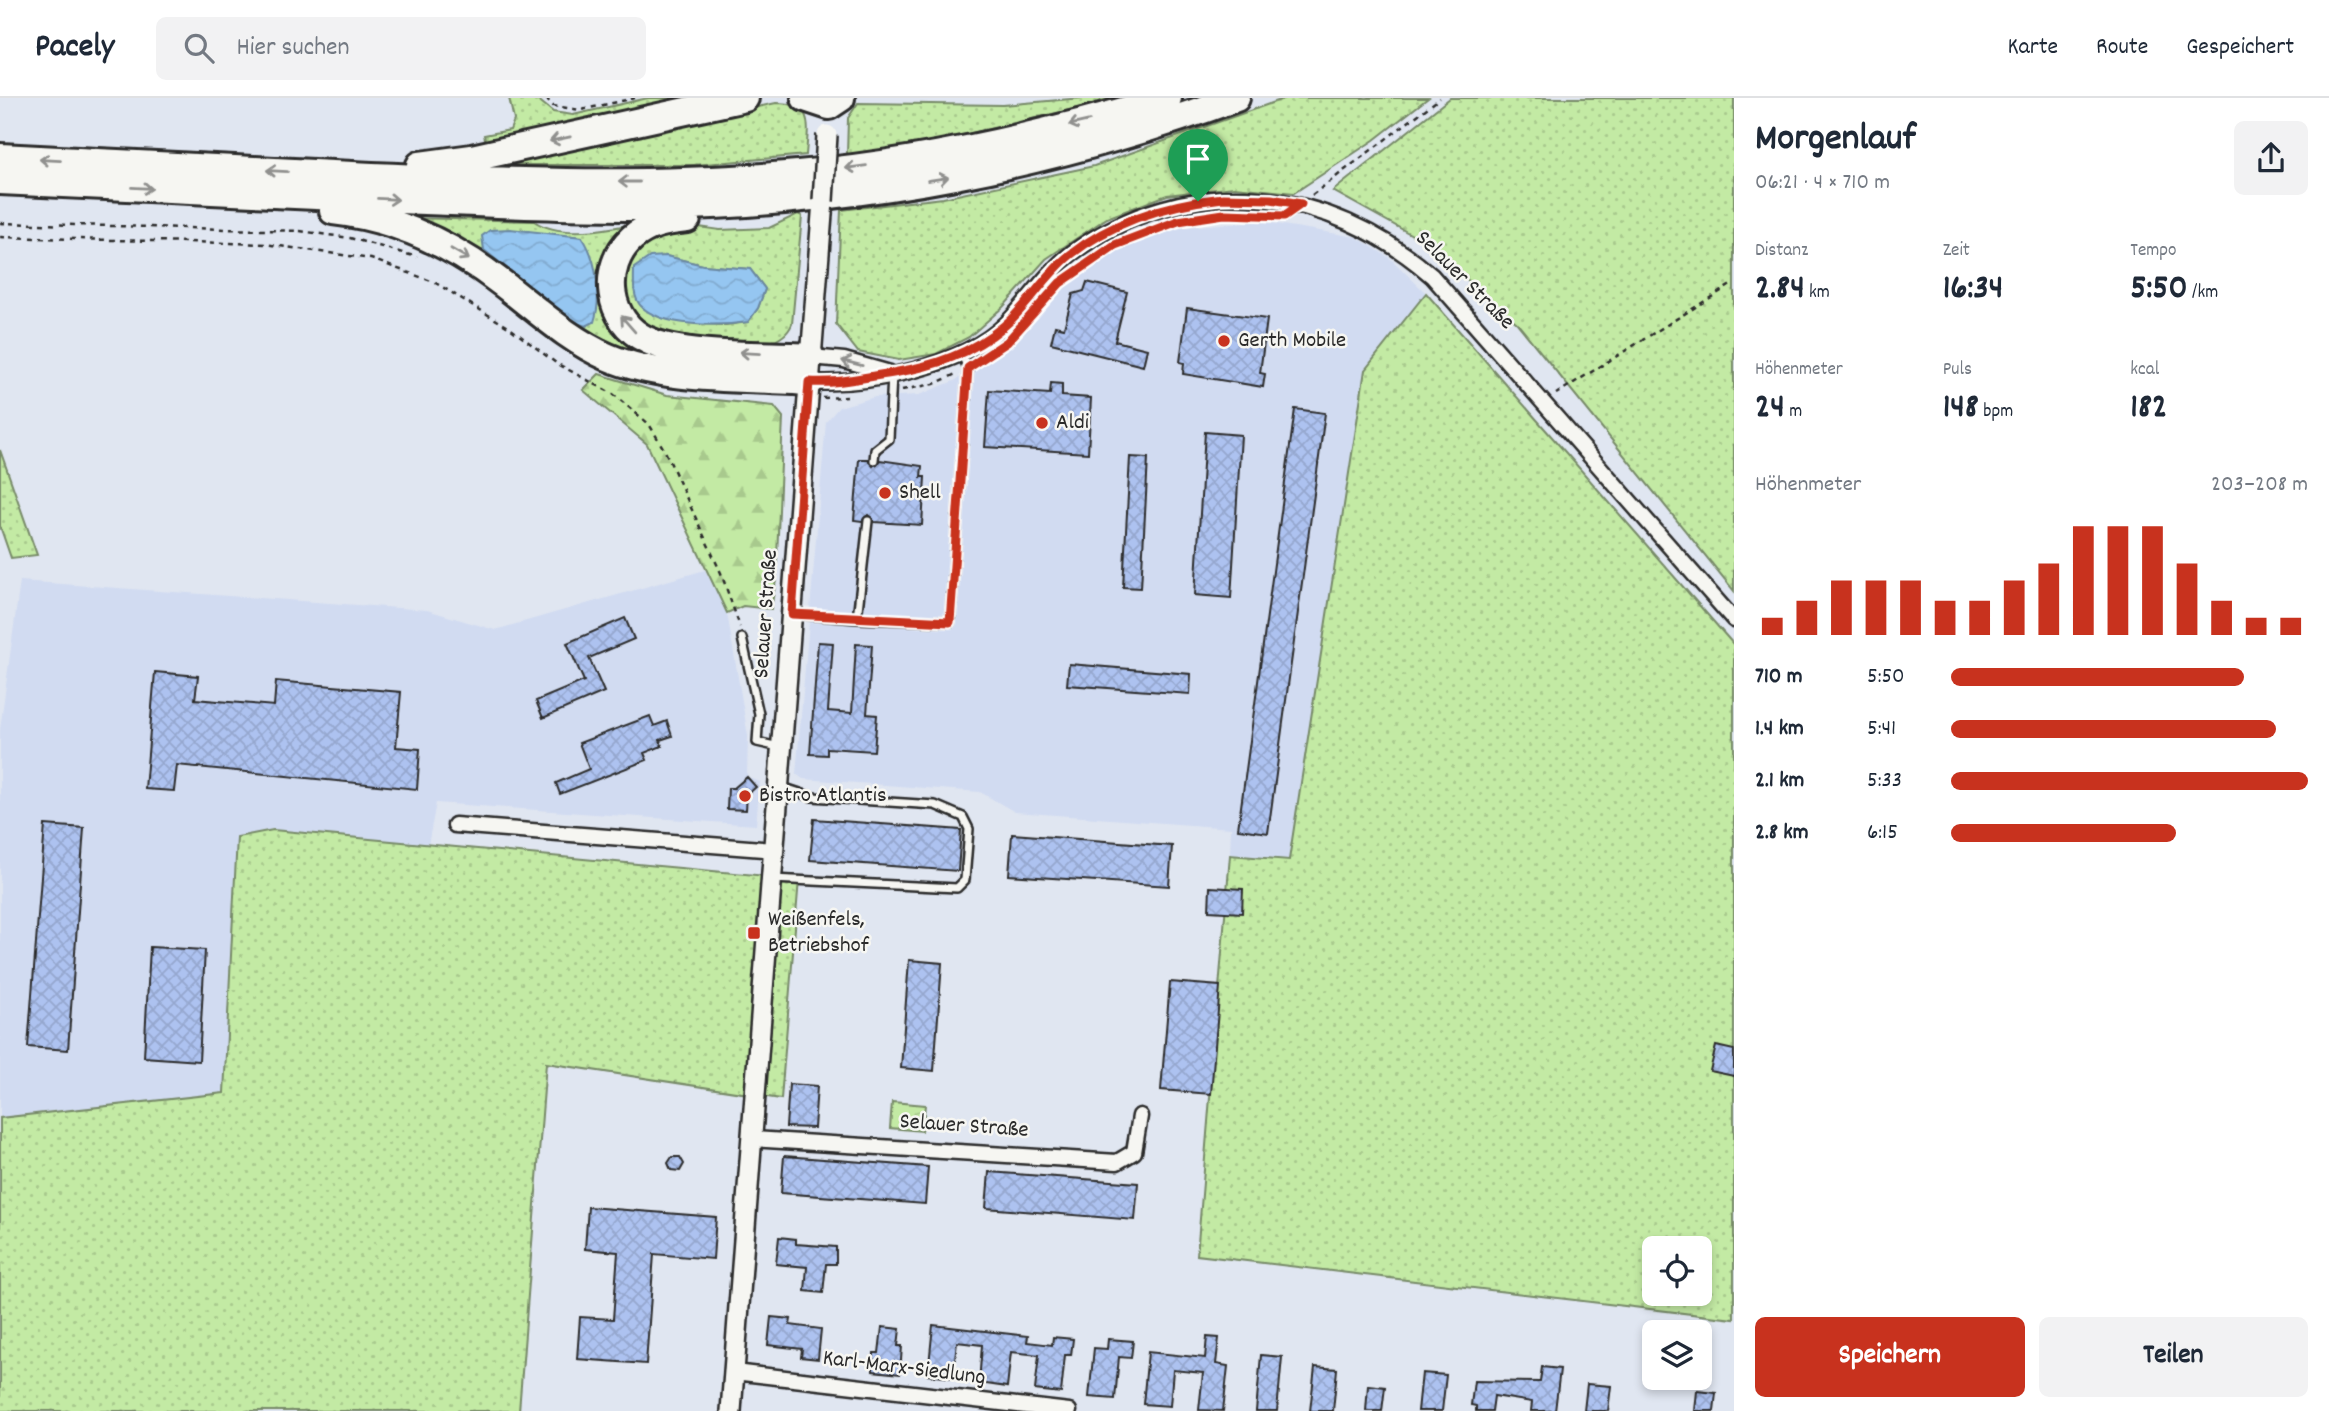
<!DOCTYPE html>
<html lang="de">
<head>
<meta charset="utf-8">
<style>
  :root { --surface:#fff; --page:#f2f2f3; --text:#1f2937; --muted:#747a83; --line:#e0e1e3; --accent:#c8321e }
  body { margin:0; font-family:Dekko,sans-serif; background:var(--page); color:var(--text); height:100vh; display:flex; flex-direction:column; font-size:26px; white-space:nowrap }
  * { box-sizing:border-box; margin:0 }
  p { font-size:23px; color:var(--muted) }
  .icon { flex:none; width:38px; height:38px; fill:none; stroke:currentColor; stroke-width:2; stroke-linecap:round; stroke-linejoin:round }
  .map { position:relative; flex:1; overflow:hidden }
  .side { display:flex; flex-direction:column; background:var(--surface); width:595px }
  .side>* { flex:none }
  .tools { position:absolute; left:1642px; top:1138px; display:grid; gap:14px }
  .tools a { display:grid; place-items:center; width:70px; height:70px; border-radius:10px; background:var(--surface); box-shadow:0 4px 10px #0003; font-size:35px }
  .pin { position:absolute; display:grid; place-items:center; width:60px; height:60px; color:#fff; margin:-72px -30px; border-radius:50% 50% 50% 0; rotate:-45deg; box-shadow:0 0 7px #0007 }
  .pin .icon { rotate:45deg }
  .round { display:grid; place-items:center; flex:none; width:74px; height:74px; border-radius:10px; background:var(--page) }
  .headline { display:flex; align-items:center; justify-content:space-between; height:119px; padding:0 21px }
  h1 { font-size:38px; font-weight:800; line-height:52px }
  .metrics { display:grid; grid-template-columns:repeat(3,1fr); gap:10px; height:119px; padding:7px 21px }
  .metrics div { display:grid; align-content:center }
  .metrics b { font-size:35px; font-weight:800 }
  .metrics small { font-size:19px; font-weight:400 }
  .metrics p { font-size:19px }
  .chart { height:196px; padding:14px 21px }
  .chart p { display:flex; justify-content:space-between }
  .chart svg { width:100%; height:126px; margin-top:7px; stroke:var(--accent); stroke-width:6 }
  .button { display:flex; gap:14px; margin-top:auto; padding:14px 21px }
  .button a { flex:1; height:80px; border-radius:10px; background:var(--accent); color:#fff; font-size:28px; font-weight:800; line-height:80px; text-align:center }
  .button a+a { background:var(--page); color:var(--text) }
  ul { padding:0 21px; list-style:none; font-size:23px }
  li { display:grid; grid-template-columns:112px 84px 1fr; align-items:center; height:52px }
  li i { height:18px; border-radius:9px; background:var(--accent) }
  header { display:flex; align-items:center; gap:42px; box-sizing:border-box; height:98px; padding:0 35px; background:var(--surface); border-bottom:2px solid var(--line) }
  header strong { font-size:33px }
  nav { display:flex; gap:38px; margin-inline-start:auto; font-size:24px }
  .search { width:490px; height:63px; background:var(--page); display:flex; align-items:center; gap:18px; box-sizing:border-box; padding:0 24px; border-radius:10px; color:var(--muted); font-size:26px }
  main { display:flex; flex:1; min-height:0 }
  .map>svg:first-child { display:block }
  .built { fill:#d1dbf1 }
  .grass { fill:url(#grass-dots); stroke:#778a68; stroke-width:2; fill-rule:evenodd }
  .forest { fill:url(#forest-firs); stroke:#778a68; stroke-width:2 }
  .park { fill:url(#park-crowns); stroke:#778a68; stroke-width:2 }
  .water { fill:url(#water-waves); stroke:#6b88a2; stroke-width:2 }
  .building { fill:url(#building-cross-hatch); stroke:#2b2b2b; stroke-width:2 }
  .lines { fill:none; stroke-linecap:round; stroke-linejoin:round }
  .lane-casing { stroke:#2b2b2b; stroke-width:12 }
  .street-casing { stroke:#2b2b2b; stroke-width:19 }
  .secondary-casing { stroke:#2b2b2b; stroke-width:24 }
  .highway-casing { stroke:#2b2b2b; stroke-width:32 }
  .path { stroke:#2b2b2b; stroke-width:2.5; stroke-dasharray:5 5; stroke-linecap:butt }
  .lane { stroke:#f6f6f2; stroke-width:7 }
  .street { stroke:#f6f6f2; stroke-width:14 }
  .secondary { stroke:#f6f6f2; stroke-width:19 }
  .highway { stroke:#f6f6f2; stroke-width:26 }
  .secondary-bridge-casing { stroke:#2b2b2b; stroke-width:24; stroke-linecap:butt }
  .secondary-bridge { stroke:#f6f6f2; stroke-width:19 }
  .oneway { stroke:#90908e }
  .route-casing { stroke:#fff; stroke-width:14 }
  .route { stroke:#c8321e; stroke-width:9 }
  .poi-dot { fill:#c8321e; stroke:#f6f6f2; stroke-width:2.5 }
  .labels { text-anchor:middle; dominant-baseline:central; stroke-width:5; stroke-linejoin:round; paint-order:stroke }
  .street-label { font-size:23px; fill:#2b2b2b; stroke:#f6f6f2 }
  .poi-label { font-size:23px; fill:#2b2b2b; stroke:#f6f6f2; text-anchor:start }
</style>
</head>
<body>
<header>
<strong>Pacely</strong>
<div class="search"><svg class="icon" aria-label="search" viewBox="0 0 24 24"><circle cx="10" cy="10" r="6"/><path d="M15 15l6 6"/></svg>Hier suchen</div>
<nav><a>Karte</a><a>Route</a><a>Gespeichert</a></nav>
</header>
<main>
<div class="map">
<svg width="1734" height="1313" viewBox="0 0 1734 1313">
  <defs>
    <pattern id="grass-dots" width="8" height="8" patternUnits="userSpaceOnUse" patternTransform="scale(1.75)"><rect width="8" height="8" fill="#c3eaa4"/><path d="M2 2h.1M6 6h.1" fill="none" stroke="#a8c98d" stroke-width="1.8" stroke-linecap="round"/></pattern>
    <pattern id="forest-firs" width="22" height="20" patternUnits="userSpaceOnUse" patternTransform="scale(1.75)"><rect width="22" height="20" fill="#c3eaa4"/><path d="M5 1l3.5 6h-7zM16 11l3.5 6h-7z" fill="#a8c98d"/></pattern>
    <pattern id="park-crowns" width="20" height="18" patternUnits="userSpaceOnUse" patternTransform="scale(1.75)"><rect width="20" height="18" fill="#c3eaa4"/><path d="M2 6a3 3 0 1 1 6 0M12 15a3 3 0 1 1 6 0" fill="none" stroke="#a8c98d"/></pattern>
    <pattern id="water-waves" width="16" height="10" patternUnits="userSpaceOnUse" patternTransform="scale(1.75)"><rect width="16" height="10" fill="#95c6f1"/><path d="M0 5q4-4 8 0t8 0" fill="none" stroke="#81aacf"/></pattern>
    <pattern id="building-cross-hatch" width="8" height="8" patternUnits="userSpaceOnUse" patternTransform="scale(1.75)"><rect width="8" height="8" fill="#adc2f0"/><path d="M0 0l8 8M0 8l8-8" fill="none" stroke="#95a7ce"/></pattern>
  </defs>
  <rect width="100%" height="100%" fill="#e0e6f1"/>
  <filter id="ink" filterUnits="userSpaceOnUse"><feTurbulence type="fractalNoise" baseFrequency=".0143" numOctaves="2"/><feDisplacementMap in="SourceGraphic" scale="14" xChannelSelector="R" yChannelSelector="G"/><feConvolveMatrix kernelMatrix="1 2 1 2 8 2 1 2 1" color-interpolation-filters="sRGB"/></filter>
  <g filter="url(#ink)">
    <path class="built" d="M 1259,123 L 1356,139 L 1390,160 L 1426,195 L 1365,272 L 1289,762 L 1230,757 L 1231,730 L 1015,714 L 980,694 L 803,681 L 796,676 L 826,324 L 839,309 L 875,299 L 919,297 L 954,283 L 999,258 L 1075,178 L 1118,151 L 1184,129 Z
      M 705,472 L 727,515 L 748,638 L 747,679 L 760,684 L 756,727 L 436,705 L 428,747 L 273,732 L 237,739 L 224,995 L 0,1020 L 0,631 L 20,483 L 427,512 L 495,532 Z"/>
    <path class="grass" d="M 509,0 L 536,0 L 553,14 L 573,17 L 648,0 L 709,0 L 487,48 L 484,37 L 510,32 L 514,22 Z
      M 1082,0 L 1120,0 L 942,42 L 847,57 L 848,20 L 858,5 L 1003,7 Z
      M 1286,0 L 1428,0 L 1374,42 L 1294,95 L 1234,89 L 1167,97 L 1107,120 L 1046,161 L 1003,209 L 969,239 L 936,256 L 899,262 L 858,254 L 836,226 L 841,112 L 943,100 L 1094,68 Z
      M 1450,0 L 1734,0 L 1734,493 L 1517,225 L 1423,143 L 1333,93 Z
      M 776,5 C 815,5 808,28 806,57 L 694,67 L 494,67 Z
      M 798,116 L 802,118 L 792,226 C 788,236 779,242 768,245 C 753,248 735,244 719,242 C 683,239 637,239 626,197 C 620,172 631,157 648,140 L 699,129 L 720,132 L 769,130 ZM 666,158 L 703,167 L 750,171 L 765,191 L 758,210 L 748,224 L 726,227 L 695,226 Z
      M 408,120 L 534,123 C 559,140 604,132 632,126 L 604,202 L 679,261 L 648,260 L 611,249 ZM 544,136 L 582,139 L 576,225 L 484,152 Z
      M 1426,195 L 1734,547 L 1734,1221 L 1197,1157 L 1230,757 L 1289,762 L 1365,272 ZM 1654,1150 L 1699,1150 L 1699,1195 L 1654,1195 Z
      M 0,352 L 37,457 L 11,460 L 0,428 Z
      M 273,732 L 799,781 L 781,1001 L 546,965 L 519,1313 L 0,1313 L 0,1020 L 224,995 L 237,739 Z"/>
    <path class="forest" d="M 599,276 L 667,297 L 774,308 L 783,319 L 776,482 L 771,511 L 743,508 L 727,515 L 647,346 L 583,292 Z"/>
    <path class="park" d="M 892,1004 L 925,1007 L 922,1033 L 890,1030 Z"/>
    <path class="water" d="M 510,131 L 582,139 C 597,160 602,200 594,224 L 586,228 L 576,225 L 484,152 L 482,138 L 490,132 Z
      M 666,158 L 703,167 L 750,171 L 765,191 L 758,210 L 748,224 C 721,228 662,230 641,208 C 632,199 634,182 634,170 L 650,159 Z"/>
    <path class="building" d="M 1087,184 L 1127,194 L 1115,243 L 1147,251 L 1143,268 L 1051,245 L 1055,228 L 1064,230 L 1073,196 L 1084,193 Z
      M 1187,210 L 1267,221 L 1260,275 L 1265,276 L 1263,289 L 1183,276 L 1184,265 L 1180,264 Z
      M 1051,285 L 1062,286 L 1062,298 L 1091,300 L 1088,355 L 985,349 L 989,292 L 1050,296 Z
      M 1295,311 L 1325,315 L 1268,735 L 1238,731 Z
      M 1205,334 L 1241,337 L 1231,500 L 1195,497 Z
      M 1130,359 L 1148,360 L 1141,490 L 1123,489 Z
      M 859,361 L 868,361 L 873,368 L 880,362 L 922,368 L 921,379 L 925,379 L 922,427 L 874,424 L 868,417 L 862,423 L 854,422 Z
      M 625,520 L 634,541 L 589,560 L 604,594 L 543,620 L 536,603 L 584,583 L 567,545 Z
      M 818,544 L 833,545 L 828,613 L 852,615 L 856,546 L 872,547 L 867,616 L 877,617 L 874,653 L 827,650 L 827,657 L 810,656 Z
      M 1069,566 L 1191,576 L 1190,596 L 1067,587 Z
      M 155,574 L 198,578 L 195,601 L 274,608 L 276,583 L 401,594 L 396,649 L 420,651 L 417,691 L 177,667 L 174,693 L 145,691 Z
      M 650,618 L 654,628 L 667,623 L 672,638 L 660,642 L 662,648 L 644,655 L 647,662 L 560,696 L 556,685 L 589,671 L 579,645 Z
      M 747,679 L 756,689 L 747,697 L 746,712 L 727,711 L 728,690 L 734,690 Z
      M 814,721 L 961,732 L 958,773 L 810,762 Z
      M 45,727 L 84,730 L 68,952 L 28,949 Z
      M 1012,736 L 1172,748 L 1169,788 L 1009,777 Z
      M 1210,789 L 1243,791 L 1242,815 L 1209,813 Z
      M 150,849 L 205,852 L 199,963 L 144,959 Z
      M 909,862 L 942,865 L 934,973 L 901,970 Z
      M 1170,884 L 1220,888 L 1211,996 L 1161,992 Z
      M 1716,948 L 1734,952 L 1734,978 L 1710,973 Z
      M 789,986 L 817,988 L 814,1030 L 786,1029 Z
      M 784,1058 L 928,1069 L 925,1106 L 781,1095 Z
      M 672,1059 L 680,1059 L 684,1066 L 680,1073 L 671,1072 L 668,1065 Z
      M 989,1074 L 1138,1085 L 1135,1122 L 986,1110 Z
      M 588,1109 L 716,1119 L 713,1161 L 654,1156 L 646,1266 L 577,1261 L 580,1219 L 613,1221 L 618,1154 L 585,1151 Z
      M 779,1139 L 796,1141 L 796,1146 L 836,1149 L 836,1166 L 826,1166 L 823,1195 L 805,1193 L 807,1169 L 776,1166 Z
      M 771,1219 L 791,1221 L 790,1227 L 821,1231 L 818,1261 L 801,1259 L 802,1251 L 768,1247 Z
      M 933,1227 L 1028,1238 L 1027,1244 L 1052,1247 L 1053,1239 L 1073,1241 L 1071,1257 L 1065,1257 L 1061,1295 L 1035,1292 L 1039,1257 L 1011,1254 L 1007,1289 L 979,1285 L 982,1247 L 957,1244 L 953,1280 L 928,1277 Z
      M 882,1229 L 900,1231 L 898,1248 L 902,1248 L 900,1276 L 873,1273 L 874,1255 L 879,1255 Z
      M 1207,1239 L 1219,1240 L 1216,1266 L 1228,1268 L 1223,1313 L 1199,1312 L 1203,1275 L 1173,1272 L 1170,1308 L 1143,1306 L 1148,1254 L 1205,1260 Z
      M 1108,1241 L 1133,1243 L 1131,1260 L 1119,1259 L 1115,1301 L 1089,1299 L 1094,1250 L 1107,1251 Z
      M 1261,1257 L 1282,1259 L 1277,1313 L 1256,1313 Z
      M 1315,1269 L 1337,1271 L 1333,1313 L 1310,1313 Z
      M 1542,1269 L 1560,1271 L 1555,1313 L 1531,1313 L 1532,1304 L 1494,1298 L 1492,1313 L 1476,1313 L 1476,1308 L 1471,1307 L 1474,1283 L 1540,1284 Z
      M 1422,1275 L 1446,1277 L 1442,1313 L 1418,1313 Z
      M 1587,1286 L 1611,1288 L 1608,1313 L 1584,1313 Z
      M 1368,1287 L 1385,1289 L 1382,1313 L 1366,1313 Z
      M 1697,1293 L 1716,1295 L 1714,1313 L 1695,1313 Z"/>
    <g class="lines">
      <g class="lane-casing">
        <path id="lane" d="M 874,362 L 875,352 L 889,341 L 892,276
          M 792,516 L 857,521 L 868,423
          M 857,521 L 950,524 L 968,270 L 961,255
          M 742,540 L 759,616 L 757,644 L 779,649
          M 772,781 L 957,790 L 965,782 L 969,731 L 963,719 L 935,707 L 812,699 L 779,688"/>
      </g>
      <g class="street-casing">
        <path id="street" d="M 811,259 L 844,262 L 890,275
          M 809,284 C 868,288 964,268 1007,225 C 1030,202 1046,175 1072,155 C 1188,71 1328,87 1432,178 L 1734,522
          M 455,727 L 774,752
          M 752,1041 L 1117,1064 L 1134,1054 L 1140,1018
          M 734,1274 L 1069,1313"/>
      </g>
      <g class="secondary-casing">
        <path id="secondary" d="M 731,1313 L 823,103"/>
      </g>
      <g class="highway-casing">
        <path id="highway" d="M 805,0 L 829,8 L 841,0
          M 0,59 C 124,65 248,72 372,78 C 514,84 657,89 798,76 C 924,65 1048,36 1168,0
          M 420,67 L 472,60 L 745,0
          M 0,83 C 134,90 268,96 402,102 C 517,107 632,113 747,105 C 914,93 1079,58 1236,0
          M 333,113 C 396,120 453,147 503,186 C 537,212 569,242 608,259 C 666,284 747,279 809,284
          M 687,121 C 667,123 648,126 632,140 C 600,169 607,224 647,242 C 684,260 768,256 811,259"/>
      </g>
      <path class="path" d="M 546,0 L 553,8 L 581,12 L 635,0
        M 1312,97 L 1440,0
        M 1187,122 L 1218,117
        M 0,125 L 300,133 L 350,140 L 417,159
        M 1153,131 L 1177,124
        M 0,139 L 265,146 L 371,161 L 434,184 L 510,230 L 556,265 L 613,296 L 649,326 L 665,353 L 721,475 L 740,529
        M 1118,146 L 1134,138
        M 1071,177 L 1088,164
        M 902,292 L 934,286 L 956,276
        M 1556,296 L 1734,185
        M 823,300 L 847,299"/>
      <use href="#lane" class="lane"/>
      <use href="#street" class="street"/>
      <use href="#secondary" class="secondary"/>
      <use href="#highway" class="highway"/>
      <g class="secondary-bridge-casing">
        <path id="secondary-bridge" d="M 823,103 L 827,37"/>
      </g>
      <use href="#secondary-bridge" class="secondary-bridge"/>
    </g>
    <defs><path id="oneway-shaft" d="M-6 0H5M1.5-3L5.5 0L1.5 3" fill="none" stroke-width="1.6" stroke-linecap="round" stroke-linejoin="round" transform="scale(1.75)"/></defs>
    <g class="oneway">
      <use href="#oneway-shaft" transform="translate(1079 25) rotate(167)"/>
      <use href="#oneway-shaft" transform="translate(560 41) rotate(168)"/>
      <use href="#oneway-shaft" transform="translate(50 62) rotate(-177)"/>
      <use href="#oneway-shaft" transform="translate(856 69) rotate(173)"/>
      <use href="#oneway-shaft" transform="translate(277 73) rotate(-177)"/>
      <use href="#oneway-shaft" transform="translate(938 81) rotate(-9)"/>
      <use href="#oneway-shaft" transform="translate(629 84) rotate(-180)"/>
      <use href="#oneway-shaft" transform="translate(142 90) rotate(3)"/>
      <use href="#oneway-shaft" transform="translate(388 101) rotate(3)"/>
      <use href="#oneway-shaft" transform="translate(460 156) rotate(30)"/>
      <use href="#oneway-shaft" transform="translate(628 226) rotate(-131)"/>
      <use href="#oneway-shaft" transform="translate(750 255) rotate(-177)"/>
      <use href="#oneway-shaft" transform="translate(852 265) rotate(-166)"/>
    </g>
  </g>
  <g class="lines" filter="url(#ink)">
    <g class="route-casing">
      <path id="route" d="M 1223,100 L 1271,101 L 1301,106 L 1284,118 L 1224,116 L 1178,123 L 1115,147 L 1060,185 L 1007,244 L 968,270 L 950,524 L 792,516 L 809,284 C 840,286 864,279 893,275 C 935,268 972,255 1004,228 C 1029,207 1044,178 1070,157 C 1113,123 1168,106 1223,100 Z"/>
    </g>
    <use href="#route" class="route"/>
  </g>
  <g class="poi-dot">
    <circle cx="1224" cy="243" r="7"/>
    <circle cx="1042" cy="325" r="7"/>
    <circle cx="885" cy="395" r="7"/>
    <circle cx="745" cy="698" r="7"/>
    <rect x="747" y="828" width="14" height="14" rx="3.5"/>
  </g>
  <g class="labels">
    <g class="street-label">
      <text transform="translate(1464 183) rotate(45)">Selauer Straße</text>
      <text transform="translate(767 516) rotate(-86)">Selauer Straße</text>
      <text transform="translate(964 1029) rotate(4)">Selauer Straße</text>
      <text transform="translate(904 1271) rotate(7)">Karl-Marx-Siedlung</text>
    </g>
    <g class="poi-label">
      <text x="1238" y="243">Gerth Mobile</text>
      <text x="1056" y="325">Aldi</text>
      <text x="899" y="395">Shell</text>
      <text x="759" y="698">Bistro Atlantis</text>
      <text x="768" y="822">Weißenfels,<tspan x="768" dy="26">Betriebshof</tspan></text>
    </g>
  </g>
</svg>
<div class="tools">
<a><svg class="icon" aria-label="locate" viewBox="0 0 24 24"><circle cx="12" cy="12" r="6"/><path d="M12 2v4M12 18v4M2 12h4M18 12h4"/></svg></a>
<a><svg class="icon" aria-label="layers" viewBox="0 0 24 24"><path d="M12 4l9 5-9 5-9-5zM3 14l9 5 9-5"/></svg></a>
</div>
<div class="pin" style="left:1198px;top:103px;background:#1e9e55"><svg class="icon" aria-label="arrive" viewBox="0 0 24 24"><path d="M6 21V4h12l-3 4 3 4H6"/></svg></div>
</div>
<section class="side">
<div class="headline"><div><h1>Morgenlauf</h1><p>06:21 · 4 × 710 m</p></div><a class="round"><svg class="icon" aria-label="share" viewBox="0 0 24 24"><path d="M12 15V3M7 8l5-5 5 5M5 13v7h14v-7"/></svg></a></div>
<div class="metrics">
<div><p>Distanz</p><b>2.84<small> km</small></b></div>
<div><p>Zeit</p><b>16:34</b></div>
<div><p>Tempo</p><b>5:50<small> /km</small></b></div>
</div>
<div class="metrics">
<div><p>Höhenmeter</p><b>24<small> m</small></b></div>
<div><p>Puls</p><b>148<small> bpm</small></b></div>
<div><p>kcal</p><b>182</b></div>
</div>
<div class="chart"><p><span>Höhenmeter</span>203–208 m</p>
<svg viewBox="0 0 160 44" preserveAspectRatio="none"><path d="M5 44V38M15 44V32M25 44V25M35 44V25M45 44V25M55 44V32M65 44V32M75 44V25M85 44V19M95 44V6M105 44V6M115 44V6M125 44V19M135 44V32M145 44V38M155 44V38"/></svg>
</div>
<ul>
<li><b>710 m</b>5:50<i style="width:82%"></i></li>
<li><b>1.4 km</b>5:41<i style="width:91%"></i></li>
<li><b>2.1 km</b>5:33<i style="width:100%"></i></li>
<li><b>2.8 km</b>6:15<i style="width:63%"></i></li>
</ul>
<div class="button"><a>Speichern</a><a>Teilen</a></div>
</section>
</main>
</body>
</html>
